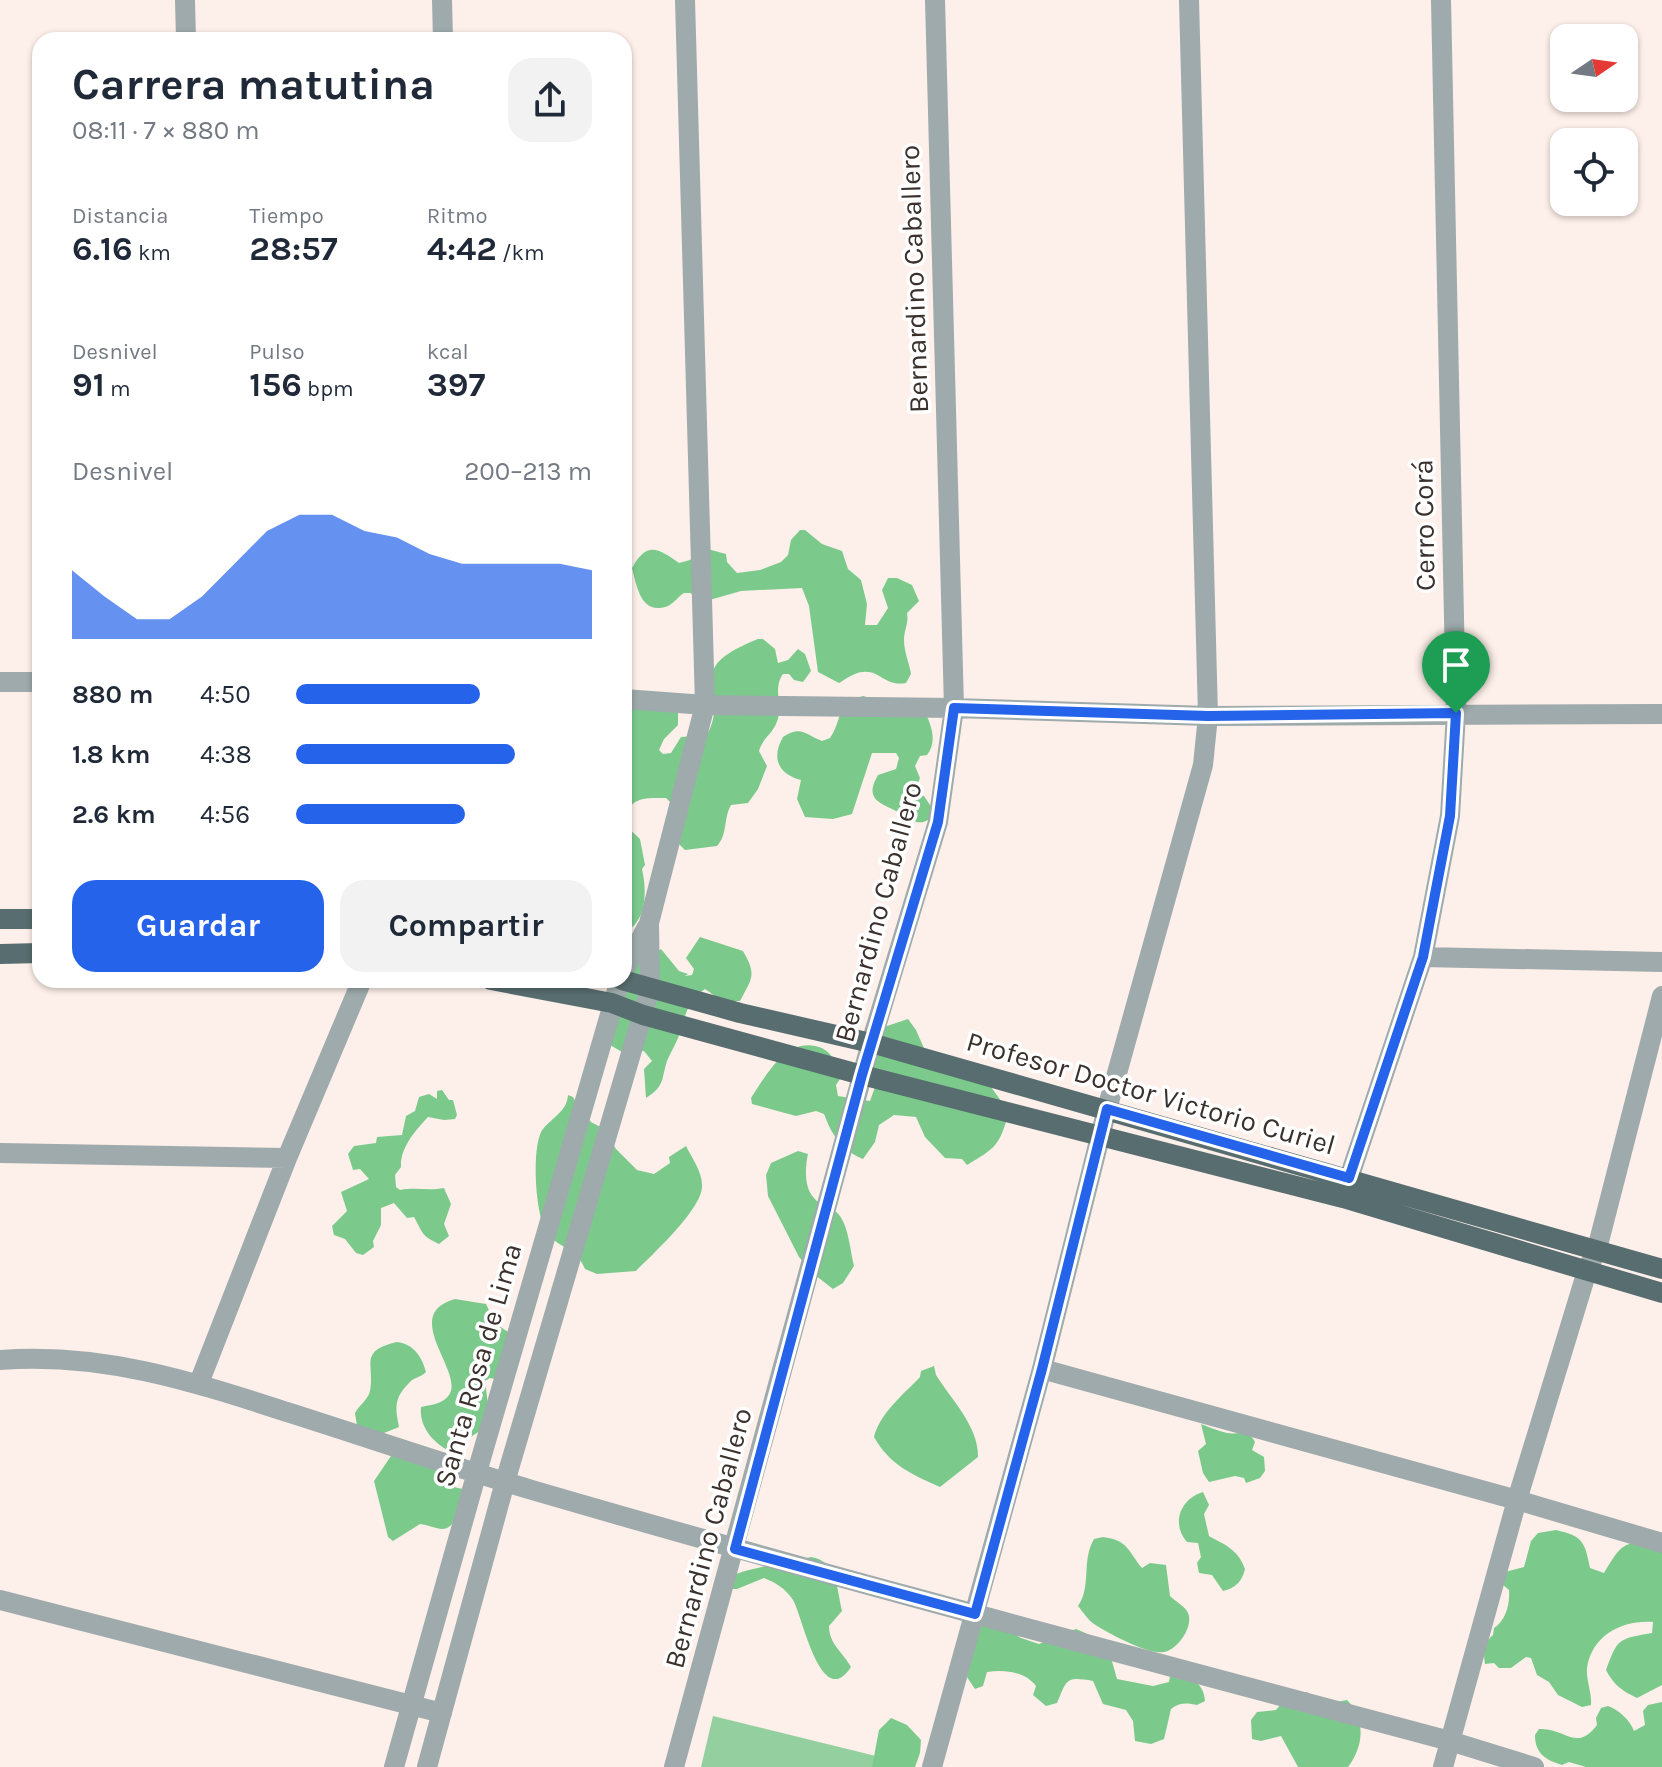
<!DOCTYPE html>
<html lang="es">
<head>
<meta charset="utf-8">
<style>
  :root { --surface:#fff; --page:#f2f2f3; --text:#1f2937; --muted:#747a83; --accent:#2563eb }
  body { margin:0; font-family:Karla,sans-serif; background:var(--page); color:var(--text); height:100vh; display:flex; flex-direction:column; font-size:30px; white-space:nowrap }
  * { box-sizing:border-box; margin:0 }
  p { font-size:26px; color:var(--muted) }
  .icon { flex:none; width:44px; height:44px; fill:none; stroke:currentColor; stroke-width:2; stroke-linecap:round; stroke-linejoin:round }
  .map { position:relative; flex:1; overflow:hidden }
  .details { position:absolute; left:32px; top:32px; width:600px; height:956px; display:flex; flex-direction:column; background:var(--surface); border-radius:24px; box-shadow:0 2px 6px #0004 }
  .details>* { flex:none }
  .needle { width:52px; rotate:77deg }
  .controls { position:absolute; left:1550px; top:24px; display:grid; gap:16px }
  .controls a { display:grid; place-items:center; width:88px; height:88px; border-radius:16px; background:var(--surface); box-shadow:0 2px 6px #0004; font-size:40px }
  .pin { position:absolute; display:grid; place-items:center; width:68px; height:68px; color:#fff; margin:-82px -34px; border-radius:50% 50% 50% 0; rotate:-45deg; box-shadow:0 0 8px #0007 }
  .pin .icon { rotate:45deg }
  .round { display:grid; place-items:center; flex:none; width:84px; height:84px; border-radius:24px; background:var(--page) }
  .summary { display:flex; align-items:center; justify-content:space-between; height:136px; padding:0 40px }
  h1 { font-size:44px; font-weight:700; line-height:60px }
  .metrics { display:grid; grid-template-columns:repeat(3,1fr); gap:12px; height:136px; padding:8px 40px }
  .metrics div { display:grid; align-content:center }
  .metrics b { font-size:34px; font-weight:700 }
  .metrics small { font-size:22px; font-weight:400 }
  .metrics p { font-size:22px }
  .chart { height:224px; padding:16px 40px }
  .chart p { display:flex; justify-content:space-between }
  .chart svg { width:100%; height:144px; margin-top:8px; fill:var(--accent); opacity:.7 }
  .primary-button { display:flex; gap:16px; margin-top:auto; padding:16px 40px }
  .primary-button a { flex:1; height:92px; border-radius:24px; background:var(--accent); color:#fff; font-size:32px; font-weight:700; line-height:92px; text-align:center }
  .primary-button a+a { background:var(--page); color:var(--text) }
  ul { padding:0 40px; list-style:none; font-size:26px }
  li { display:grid; grid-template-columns:128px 96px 1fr; align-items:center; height:60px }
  li i { height:20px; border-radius:10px; background:var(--accent) }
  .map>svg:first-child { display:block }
  .green { fill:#94d09f }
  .forest { fill:#7bca8c }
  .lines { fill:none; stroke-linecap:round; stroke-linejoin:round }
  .minor { stroke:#9eaaab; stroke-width:20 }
  .major { stroke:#586d6f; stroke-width:20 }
  .route-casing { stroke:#fff; stroke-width:16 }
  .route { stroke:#2563eb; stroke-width:10 }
  .labels { text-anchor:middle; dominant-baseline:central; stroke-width:7; stroke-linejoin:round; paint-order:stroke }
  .street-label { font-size:28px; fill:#3a312d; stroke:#fff }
</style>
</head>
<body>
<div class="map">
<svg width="1662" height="1767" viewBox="0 0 1662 1767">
  <rect width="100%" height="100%" fill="#fdefe9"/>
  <path class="green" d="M 713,1716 L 888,1759 L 886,1767 L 701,1767 Z"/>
  <path class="forest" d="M 800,530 L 805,530 L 822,544 L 842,551 L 848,569 L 861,580 L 867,604 L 865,625 L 877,625 L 888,608 L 882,590 L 888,578 L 897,578 L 912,585 L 919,601 L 907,613 C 909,623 904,630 904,640 C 904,652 909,662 911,674 L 906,683 C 885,687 880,670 863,672 C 855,672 846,679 839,683 L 818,672 L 809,606 L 802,588 L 741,591 L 706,601 L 690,593 L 684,593 C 678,597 674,603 668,606 C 641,616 637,587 632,568 C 647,540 659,549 679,563 L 690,560 L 704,548 L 726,554 L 727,562 L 737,573 L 760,570 L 781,562 L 788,555 L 791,540 Z
    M 758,639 L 763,639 L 775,649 L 778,663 L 788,660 L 798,649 L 805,654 L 811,671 L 803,682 L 794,680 L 789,674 L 783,674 C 772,689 784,708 776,724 C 771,735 763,738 759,751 L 767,766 L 758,789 L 748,803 L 731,805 C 723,819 728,834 717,846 L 685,850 L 679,844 L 671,803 L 666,798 C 647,798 634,796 624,815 L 624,697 L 678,713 L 678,725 L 664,739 L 659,750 L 663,754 L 671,753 L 681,737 L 707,735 C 732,689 677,671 758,639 Z
    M 863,696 L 926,714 C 932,727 937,743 927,755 L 920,756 L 915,766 L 920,778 L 915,790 L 919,795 L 924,796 L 932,808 L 930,819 C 917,827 912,819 900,813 C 882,803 863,801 878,775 L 896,769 L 899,758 L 896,753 L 872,753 L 852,814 L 833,819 L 805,817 L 797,799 L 801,780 C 778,774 771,758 783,737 C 802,725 805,735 822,741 L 830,738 C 839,725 838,714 846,701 Z
    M 624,815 L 625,825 L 640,839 L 645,865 L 642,869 C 647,891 647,922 624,933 Z
    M 700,937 L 743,951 C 757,975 752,978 740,1001 L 722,1001 L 705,989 C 686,1001 685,1019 678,1038 C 675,1046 670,1053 667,1061 C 661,1080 665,1086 646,1098 L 644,1069 L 652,1061 L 644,1051 L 622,1052 L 605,1042 L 631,968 L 661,949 L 679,971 L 688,974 L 685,976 L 692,975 L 694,969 L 686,958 Z
    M 908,1019 L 916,1030 L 927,1055 L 991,1087 L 1009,1112 C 999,1146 997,1147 967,1165 L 962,1159 L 945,1158 L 925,1137 L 916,1117 L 894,1115 L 879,1125 L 875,1142 L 863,1159 C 841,1150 832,1135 824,1114 L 816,1111 L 796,1116 L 752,1104 L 751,1098 C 765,1077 785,1039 815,1046 C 833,1050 835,1062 840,1079 L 836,1085 L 838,1096 L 870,1101 L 880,1073 L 873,1068 L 884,1027 Z
    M 442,1090 L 449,1100 L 453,1100 L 457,1115 L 455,1119 L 444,1120 L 428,1117 C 415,1131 400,1148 401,1167 L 395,1175 L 396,1187 L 400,1190 C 416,1187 429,1191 444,1188 L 451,1204 L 444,1224 L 449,1236 L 439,1244 C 421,1235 424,1235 414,1217 L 407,1218 L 394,1203 L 381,1208 L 381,1225 L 373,1241 L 374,1247 L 363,1255 L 356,1253 L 345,1239 L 334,1235 L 332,1226 L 347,1211 L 341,1192 L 369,1179 L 360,1169 L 353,1170 L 348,1154 L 354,1146 L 376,1143 L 377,1137 L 402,1135 L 406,1116 L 415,1111 L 419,1097 L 429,1094 L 437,1099 L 437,1091 Z
    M 568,1095 L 573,1097 L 581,1111 L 591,1122 L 604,1129 L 616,1149 L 637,1170 L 654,1174 L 670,1163 L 669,1157 L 686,1146 C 692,1158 703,1173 702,1187 C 701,1210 653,1254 636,1271 L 597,1274 L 585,1269 C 576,1246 557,1249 546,1231 C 535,1214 531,1144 543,1129 C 553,1117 567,1111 568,1095 Z
    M 798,1151 L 808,1154 C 805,1167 804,1188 814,1198 C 820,1206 833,1206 840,1216 C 849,1229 850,1250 854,1266 L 843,1283 L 833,1289 L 815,1275 L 799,1257 L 768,1196 L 766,1175 L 771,1163 Z
    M 455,1299 L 486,1304 L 495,1323 L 508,1332 L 500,1380 L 490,1378 L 485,1381 L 489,1413 L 483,1429 L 449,1451 C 432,1442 419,1426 421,1407 C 430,1405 443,1404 449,1395 C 465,1372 399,1315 455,1299 Z
    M 397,1342 C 414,1344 422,1357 426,1372 C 420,1378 414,1377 409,1383 C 394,1398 395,1408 399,1427 L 379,1435 L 357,1426 L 355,1413 C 359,1405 368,1400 370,1391 C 375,1364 358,1351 397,1342 Z
    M 934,1366 L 936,1375 C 951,1399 979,1427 978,1457 L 940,1487 C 911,1474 890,1465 874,1437 C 880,1413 903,1395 920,1377 L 921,1371 Z
    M 1201,1424 C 1209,1427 1219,1431 1227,1433 C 1239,1435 1248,1428 1255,1442 L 1252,1450 L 1264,1457 L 1265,1471 L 1260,1478 L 1246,1483 L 1244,1478 L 1235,1476 L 1209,1482 L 1203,1473 L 1198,1451 L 1206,1444 Z
    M 391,1456 L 396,1456 C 409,1460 429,1463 440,1471 C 451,1479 444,1487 464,1489 C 461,1501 458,1530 441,1529 C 435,1528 427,1525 420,1524 L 393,1541 L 388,1537 L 374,1481 Z
    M 1203,1492 L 1209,1505 L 1204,1514 L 1209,1536 C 1225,1545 1238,1549 1245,1569 C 1242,1582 1235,1588 1223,1591 L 1212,1575 L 1199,1573 L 1197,1563 L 1201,1557 L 1198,1543 L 1187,1542 C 1171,1524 1180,1499 1203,1492 Z
    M 1556,1530 C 1583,1536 1585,1542 1590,1568 L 1604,1573 C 1623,1541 1625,1540 1662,1545 L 1662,1685 L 1637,1698 C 1622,1691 1613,1684 1606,1670 C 1618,1638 1618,1639 1652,1633 L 1653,1622 C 1622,1620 1592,1635 1587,1668 C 1586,1680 1592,1693 1591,1705 L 1582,1707 L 1558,1695 L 1549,1682 L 1537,1675 L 1531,1658 L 1526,1657 L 1511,1668 L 1499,1668 L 1494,1663 L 1485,1664 C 1483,1654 1484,1642 1493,1635 L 1494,1628 C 1506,1620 1510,1604 1509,1590 L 1502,1584 L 1505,1572 L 1524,1567 L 1531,1541 L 1538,1533 Z
    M 1103,1537 C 1128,1540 1128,1551 1142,1568 L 1150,1563 L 1166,1565 L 1170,1596 C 1175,1601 1186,1607 1188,1613 C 1194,1627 1177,1650 1164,1652 C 1148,1655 1108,1633 1094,1624 C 1089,1621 1082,1611 1078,1606 C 1092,1586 1081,1561 1094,1539 Z
    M 811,1557 C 837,1561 837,1589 842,1611 L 829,1626 C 829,1644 842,1651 851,1667 C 821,1713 802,1614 793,1600 C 785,1588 776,1583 764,1578 L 737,1589 L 730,1589 L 722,1580 C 750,1566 781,1565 811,1557 Z
    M 994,1622 L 1021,1638 L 1039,1644 L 1076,1629 C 1106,1641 1109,1648 1117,1679 L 1153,1686 L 1169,1682 L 1171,1669 C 1188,1677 1204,1681 1205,1701 L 1197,1705 C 1188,1703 1179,1702 1171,1709 L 1164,1739 L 1151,1744 L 1135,1741 L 1133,1721 L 1126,1710 L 1103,1704 L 1093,1681 C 1065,1676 1067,1680 1057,1703 L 1046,1706 L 1033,1695 L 1036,1686 C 1025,1672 1005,1669 987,1672 L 983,1686 L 975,1689 L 967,1677 L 977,1627 Z
    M 1307,1692 L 1326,1704 L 1347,1700 C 1366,1719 1364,1746 1348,1767 L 1298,1767 L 1281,1736 L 1261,1741 L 1252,1739 L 1251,1720 L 1257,1712 L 1276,1710 L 1287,1697 Z
    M 1662,1702 L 1662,1767 L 1586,1767 L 1569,1762 L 1562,1765 C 1546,1760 1535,1754 1535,1735 L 1539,1729 C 1565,1727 1576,1753 1597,1725 L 1596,1718 L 1601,1708 L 1608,1706 C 1619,1710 1630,1720 1634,1731 L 1645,1725 L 1643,1711 L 1648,1705 Z
    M 891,1718 L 907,1725 L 921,1740 L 920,1753 L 915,1767 L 872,1767 L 879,1730 Z"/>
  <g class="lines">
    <path class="minor" d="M 185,0 L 186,40
      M 442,0 L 443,40
      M 0,682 L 40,682
      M 624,699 L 705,705 L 954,708 L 1208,716 L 1662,714
      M 1423,957 L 1662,962
      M 624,971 L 647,927
      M 0,1153 L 287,1158
      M 1349,1178 L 1423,957 L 1450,816 L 1456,713 L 1441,0
      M 0,1360 C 102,1352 191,1381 287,1412 C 369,1438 450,1466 532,1490 C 837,1579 1143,1659 1450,1741 L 1534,1767
      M 1042,1369 L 1517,1500 L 1662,1543
      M 199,1383 L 287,1158 L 362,980
      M 0,1600 L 442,1713
      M 394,1767 L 477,1472 L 620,980
      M 427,1767 L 505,1482 L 650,989 L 649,923 L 705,705 L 685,0
      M 674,1767 L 871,1043 L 938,822 L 954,708 L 935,0
      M 932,1767 L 1042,1369 L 1107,1109 L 1203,765 L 1208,716 L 1189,0
      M 1443,1767 L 1517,1500 L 1587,1271 L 1597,1249 L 1662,996"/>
    <path class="major" d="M 0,919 L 40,919
      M 0,954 L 40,953
      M 491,980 L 612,1003 L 643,1015 L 862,1075 L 1343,1198 L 1662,1293
      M 622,980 L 740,1013 L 871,1043 L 1662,1269"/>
  </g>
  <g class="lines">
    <g class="route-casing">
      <path id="route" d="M 954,708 L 1208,716 L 1456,713 L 1450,816 L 1423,957 L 1349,1178 L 1107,1109 L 1042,1369 L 975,1614 L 735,1549 L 862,1075 L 938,822 Z"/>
    </g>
    <use href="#route" class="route"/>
  </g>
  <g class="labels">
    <g class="street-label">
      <text transform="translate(914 279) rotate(-92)">Bernardino Caballero</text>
      <text transform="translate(1424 525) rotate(-91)">Cerro Corá</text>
      <text transform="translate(878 912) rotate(-75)">Bernardino Caballero</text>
      <text transform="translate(1151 1093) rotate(16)">Profesor Doctor Victorio Curiel</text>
      <text transform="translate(478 1365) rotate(-74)">Santa Rosa de Lima</text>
      <text transform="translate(708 1538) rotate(-75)">Bernardino Caballero</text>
    </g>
  </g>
</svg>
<div class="controls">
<a><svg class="needle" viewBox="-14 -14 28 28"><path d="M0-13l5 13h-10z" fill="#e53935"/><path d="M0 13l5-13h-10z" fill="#747a83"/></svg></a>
<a><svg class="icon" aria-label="locate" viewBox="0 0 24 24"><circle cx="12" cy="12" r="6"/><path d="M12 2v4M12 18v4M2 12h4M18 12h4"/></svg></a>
</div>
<div class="pin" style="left:1456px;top:713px;background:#1e9e55"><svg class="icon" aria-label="arrive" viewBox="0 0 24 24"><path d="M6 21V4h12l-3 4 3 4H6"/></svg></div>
<section class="details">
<div class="summary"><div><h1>Carrera matutina</h1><p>08:11 · 7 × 880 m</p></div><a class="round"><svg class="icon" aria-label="share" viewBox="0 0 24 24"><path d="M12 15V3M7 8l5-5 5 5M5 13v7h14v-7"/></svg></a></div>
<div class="metrics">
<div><p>Distancia</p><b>6.16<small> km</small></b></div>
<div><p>Tiempo</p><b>28:57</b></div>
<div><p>Ritmo</p><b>4:42<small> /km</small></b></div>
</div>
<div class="metrics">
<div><p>Desnivel</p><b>91<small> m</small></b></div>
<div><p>Pulso</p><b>156<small> bpm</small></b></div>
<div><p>kcal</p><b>397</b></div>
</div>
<div class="chart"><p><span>Desnivel</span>200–213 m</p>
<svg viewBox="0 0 160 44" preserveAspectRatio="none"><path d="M0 44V23L10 31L20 38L30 38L40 31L50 21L60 11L70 6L80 6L90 11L100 13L110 18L120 21L130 21L140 21L150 21L160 23V44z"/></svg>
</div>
<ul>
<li><b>880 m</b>4:50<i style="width:62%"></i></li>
<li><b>1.8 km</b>4:38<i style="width:74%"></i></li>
<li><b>2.6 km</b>4:56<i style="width:57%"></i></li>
</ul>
<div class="primary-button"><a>Guardar</a><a>Compartir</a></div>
</section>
</div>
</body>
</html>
